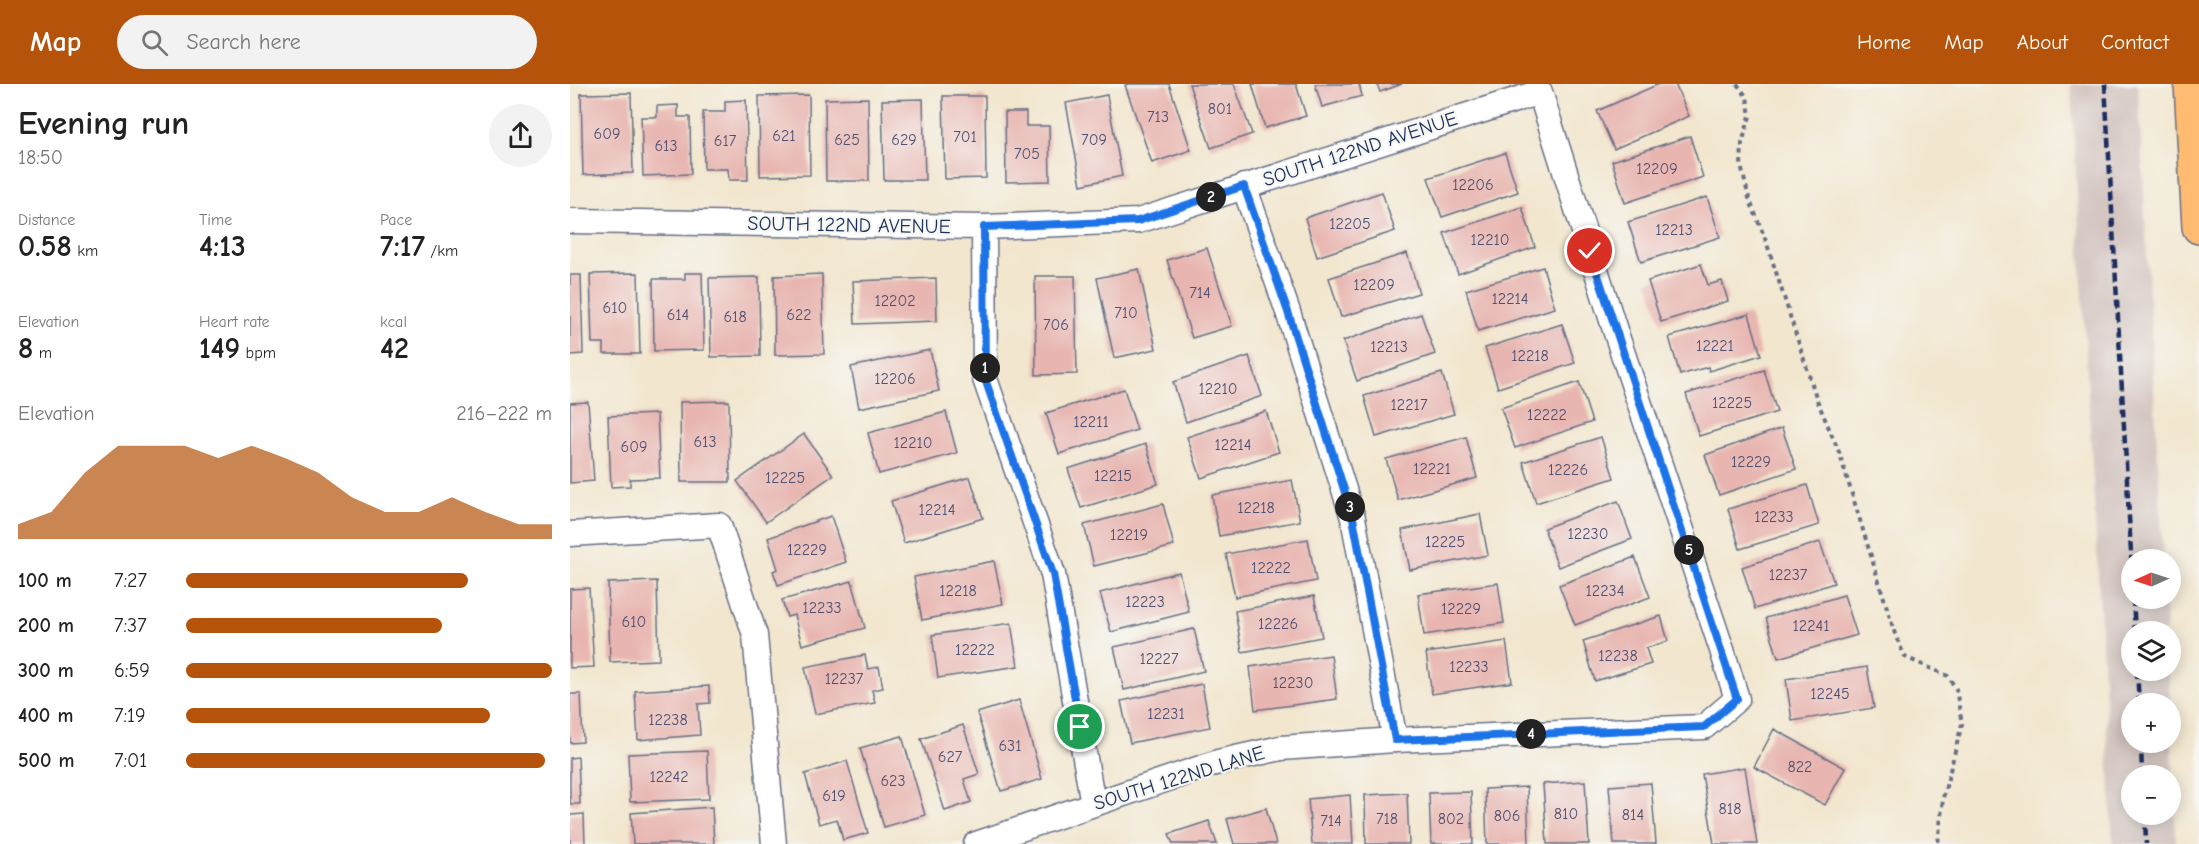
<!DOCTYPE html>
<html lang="en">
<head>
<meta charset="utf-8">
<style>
  :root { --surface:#fff; --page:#f2f2f2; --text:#222; --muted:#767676; --accent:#b45309 }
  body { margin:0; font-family:"Comic Neue",sans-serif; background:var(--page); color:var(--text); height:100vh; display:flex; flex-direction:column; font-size:22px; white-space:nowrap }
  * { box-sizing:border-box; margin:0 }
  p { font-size:20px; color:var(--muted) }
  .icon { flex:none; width:33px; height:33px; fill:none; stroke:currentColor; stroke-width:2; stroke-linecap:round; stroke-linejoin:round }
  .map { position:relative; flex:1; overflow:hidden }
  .details { display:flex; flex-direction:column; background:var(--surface); width:570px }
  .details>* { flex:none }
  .needle { width:39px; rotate:267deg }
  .fabs { position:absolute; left:1551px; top:465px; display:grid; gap:12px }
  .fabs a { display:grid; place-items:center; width:60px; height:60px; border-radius:50%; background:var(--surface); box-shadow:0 3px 15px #0003; font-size:30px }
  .pin { position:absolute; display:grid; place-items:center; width:51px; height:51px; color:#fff; margin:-26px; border:3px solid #fff; border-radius:50%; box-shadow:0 2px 6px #0007 }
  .km { position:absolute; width:30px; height:30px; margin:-15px; border-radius:50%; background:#222; color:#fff; font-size:16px; line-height:30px; text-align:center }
  .round { display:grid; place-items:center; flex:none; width:63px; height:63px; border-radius:32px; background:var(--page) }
  .overview { display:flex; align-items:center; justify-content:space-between; height:102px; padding:0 18px }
  h1 { font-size:33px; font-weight:800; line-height:45px }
  .metrics { display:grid; grid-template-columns:repeat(3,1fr); gap:9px; height:102px; padding:6px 18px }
  .metrics div { display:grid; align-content:center }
  .metrics b { font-size:30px; font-weight:800 }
  .metrics small { font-size:16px; font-weight:400 }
  .metrics p { font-size:16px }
  .chart { height:168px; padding:12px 18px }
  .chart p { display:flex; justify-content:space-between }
  .chart svg { width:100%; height:108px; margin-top:6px; fill:var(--accent); opacity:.7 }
  ul { padding:0 18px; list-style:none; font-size:20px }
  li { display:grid; grid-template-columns:96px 72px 1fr; align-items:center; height:45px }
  li i { height:15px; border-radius:8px; background:var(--accent) }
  header { display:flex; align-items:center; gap:36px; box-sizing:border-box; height:84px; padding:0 30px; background:var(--accent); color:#fff }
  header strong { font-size:28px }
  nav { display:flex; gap:33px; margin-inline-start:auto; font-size:21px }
  .search { width:420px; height:54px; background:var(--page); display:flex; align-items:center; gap:15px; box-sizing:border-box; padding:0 21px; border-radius:33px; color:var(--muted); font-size:22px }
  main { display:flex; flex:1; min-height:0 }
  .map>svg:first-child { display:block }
  .industrial { fill:#d0c0bb; fill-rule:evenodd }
  .building { fill:#e8b5b0 }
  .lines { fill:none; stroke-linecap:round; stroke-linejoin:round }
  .street-casing { stroke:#666f85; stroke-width:27 }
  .primary-casing { stroke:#666f85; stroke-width:36 }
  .path { stroke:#666f85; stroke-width:4; stroke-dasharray:4.5 4.5; stroke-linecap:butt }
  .street { stroke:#fff; stroke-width:24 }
  .primary { stroke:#febb71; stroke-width:33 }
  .rail { stroke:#1b2f5e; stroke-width:4.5; stroke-dasharray:9 4.5; stroke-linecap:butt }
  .route-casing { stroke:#fff; stroke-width:12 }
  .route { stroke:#1a73e8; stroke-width:8 }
  .labels { text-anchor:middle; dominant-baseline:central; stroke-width:4.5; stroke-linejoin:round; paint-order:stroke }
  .number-label { font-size:16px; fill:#4e5072 }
  .street-label { font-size:20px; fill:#1b2f5e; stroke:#f6f6f2 }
</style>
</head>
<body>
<header>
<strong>Map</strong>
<div class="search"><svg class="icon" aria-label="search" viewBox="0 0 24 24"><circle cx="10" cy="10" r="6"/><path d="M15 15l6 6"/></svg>Search here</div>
<nav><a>Home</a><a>Map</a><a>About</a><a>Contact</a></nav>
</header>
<main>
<section class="details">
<div class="overview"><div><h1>Evening run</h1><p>18:50</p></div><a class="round"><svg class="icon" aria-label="share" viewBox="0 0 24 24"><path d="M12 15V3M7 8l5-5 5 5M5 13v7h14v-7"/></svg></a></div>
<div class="metrics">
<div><p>Distance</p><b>0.58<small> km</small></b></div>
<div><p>Time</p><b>4:13</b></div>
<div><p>Pace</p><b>7:17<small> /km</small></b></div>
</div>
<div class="metrics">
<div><p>Elevation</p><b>8<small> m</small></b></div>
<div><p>Heart rate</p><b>149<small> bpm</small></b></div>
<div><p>kcal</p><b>42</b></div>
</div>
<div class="chart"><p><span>Elevation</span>216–222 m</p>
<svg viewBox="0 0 160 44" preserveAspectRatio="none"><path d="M0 44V38L10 33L20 17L30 6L40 6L50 6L60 11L70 6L80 11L90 17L100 27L110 33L120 33L130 27L140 33L150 38L160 38V44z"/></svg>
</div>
<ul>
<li><b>100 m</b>7:27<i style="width:77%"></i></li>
<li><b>200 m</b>7:37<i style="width:70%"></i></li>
<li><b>300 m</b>6:59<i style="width:100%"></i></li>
<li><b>400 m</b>7:19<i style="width:83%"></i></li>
<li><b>500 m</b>7:01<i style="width:98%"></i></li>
</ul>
</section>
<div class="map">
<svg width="1629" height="760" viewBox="0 0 1629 760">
  <rect width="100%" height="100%" fill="#f6f6f2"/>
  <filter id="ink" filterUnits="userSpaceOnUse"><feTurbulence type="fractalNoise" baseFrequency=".0167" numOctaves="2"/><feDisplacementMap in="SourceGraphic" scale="12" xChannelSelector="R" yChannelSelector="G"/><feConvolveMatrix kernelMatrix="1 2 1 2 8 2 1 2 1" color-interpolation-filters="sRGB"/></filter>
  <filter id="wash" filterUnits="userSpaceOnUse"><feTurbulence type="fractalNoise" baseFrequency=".008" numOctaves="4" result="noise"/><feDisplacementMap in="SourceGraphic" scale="24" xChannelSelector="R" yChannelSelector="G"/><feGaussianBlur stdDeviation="1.35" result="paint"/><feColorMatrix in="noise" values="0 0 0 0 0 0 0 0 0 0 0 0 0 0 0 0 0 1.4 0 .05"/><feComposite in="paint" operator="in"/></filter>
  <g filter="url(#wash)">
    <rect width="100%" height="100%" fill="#f2e6ce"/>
    <path class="industrial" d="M 1501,0 L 1568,0 L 1593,475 L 1562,476 L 1562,514 L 1595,515 L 1596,547 L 1562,548 L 1562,586 L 1598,587 L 1600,619 L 1562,620 L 1562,658 L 1600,658 L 1601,636 L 1606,760 L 1543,760 ZM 1562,692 L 1600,692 L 1600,730 L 1562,730 Z"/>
    <g id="blocks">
      <path class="building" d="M 559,0 L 599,0 L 621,66 L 582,79 L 555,1 Z
        M 619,0 L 664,0 L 682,50 L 641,64 Z
        M 682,0 L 726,0 L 736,32 L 695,44 Z
        M 745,0 L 789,0 L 792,12 L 752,23 Z
        M 807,0 L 832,0 L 810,8 Z
        M 1089,0 L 1105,0 L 1119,32 L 1044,65 L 1027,27 Z
        M 61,9 L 63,89 L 13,91 L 11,10 Z
        M 239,11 L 240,91 L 190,92 L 189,12 Z
        M 537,11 L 552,92 L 511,101 L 496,19 Z
        M 373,12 L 415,12 L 416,94 L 375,95 Z
        M 298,14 L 299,97 L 256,97 L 255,15 Z
        M 353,15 L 355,96 L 314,96 L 312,16 Z
        M 176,16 L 178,96 L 159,96 L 158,85 L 134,85 L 133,28 L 155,28 L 155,17 Z
        M 108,21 L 108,33 L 120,33 L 121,90 L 73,92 L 71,33 L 87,33 L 87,22 Z
        M 435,28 L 456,28 L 456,42 L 479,42 L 480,97 L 436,98 Z
        M 1120,52 L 1133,93 L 1055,119 L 1042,77 Z
        M 935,69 L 948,108 L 872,133 L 858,94 Z
        M 812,108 L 825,147 L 747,173 L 735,134 Z
        M 1137,113 L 1150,153 L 1071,178 L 1058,138 Z
        M 952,123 L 965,163 L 888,190 L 874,149 Z
        M 637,164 L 662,242 L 622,254 L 597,176 Z
        M 837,169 L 849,209 L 771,233 L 759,194 Z
        M 1131,180 L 1138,201 L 1152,197 L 1158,217 L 1091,238 L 1078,197 Z
        M 973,183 L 985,224 L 908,247 L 896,206 Z
        M 569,185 L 586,265 L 544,274 L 527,194 Z
        M 68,189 L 70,270 L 34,270 L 34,259 L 22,259 L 20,190 Z
        M 115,189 L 132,189 L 134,266 L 84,267 L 83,195 L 115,195 Z
        M 252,190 L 254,270 L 205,271 L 204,192 Z
        M 0,191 L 11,191 L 13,270 L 0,271 Z
        M 465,192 L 505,192 L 507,290 L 466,291 Z
        M 189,193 L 190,272 L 141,273 L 139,194 Z
        M 366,194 L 367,237 L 285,240 L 283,197 Z
        M 851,230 L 865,270 L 787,297 L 773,257 Z
        M 1179,230 L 1191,271 L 1139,287 L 1138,283 L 1110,291 L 1099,253 Z
        M 992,240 L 1005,279 L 928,304 L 915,264 Z
        M 360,266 L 369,307 L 289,324 L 281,283 Z
        M 679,272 L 692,312 L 616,338 L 603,298 Z
        M 1194,286 L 1207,328 L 1129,352 L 1116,310 Z
        M 872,289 L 884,330 L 806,353 L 794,312 Z
        M 1009,298 L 1022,338 L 945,364 L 931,324 Z
        M 554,305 L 567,346 L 489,370 L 476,329 Z
        M 159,317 L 160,398 L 111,398 L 110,318 Z
        M 18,318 L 24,397 L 0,399 L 0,319 Z
        M 696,327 L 709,368 L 631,394 L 617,353 Z
        M 376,328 L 387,369 L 309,390 L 298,349 Z
        M 87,330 L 90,394 L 60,395 L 60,402 L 41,403 L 38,332 Z
        M 1212,344 L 1226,385 L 1149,411 L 1135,371 Z
        M 234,350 L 263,391 L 196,438 L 167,397 Z
        M 896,353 L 907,394 L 828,416 L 816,375 Z
        M 1031,353 L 1044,394 L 966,419 L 953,378 Z
        M 576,360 L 588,400 L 511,424 L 498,385 Z
        M 400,393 L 413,434 L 334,459 L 321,417 Z
        M 722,396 L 730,437 L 649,452 L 642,411 Z
        M 1237,401 L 1249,441 L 1170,465 L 1158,425 Z
        M 1048,417 L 1062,455 L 988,483 L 974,444 Z
        M 593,420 L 604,462 L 524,482 L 514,441 Z
        M 910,430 L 918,471 L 840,486 L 832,446 Z
        M 261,432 L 276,478 L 208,501 L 203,487 L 208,485 L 198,454 Z
        M 738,455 L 746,497 L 665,513 L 656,470 Z
        M 1250,458 L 1264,499 L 1185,525 L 1172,483 Z
        M 1065,473 L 1080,513 L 1005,541 L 989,501 Z
        M 424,477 L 433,520 L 352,536 L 344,493 Z
        M 609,488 L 619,528 L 541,548 L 530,509 Z
        M 87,497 L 89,576 L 40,578 L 38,499 Z
        M 282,497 L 295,544 L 232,561 L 224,531 L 217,533 L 212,516 Z
        M 928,499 L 934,539 L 854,551 L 848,510 Z
        M 19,504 L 24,583 L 0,584 L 0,505 Z
        M 1274,511 L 1287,551 L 1208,574 L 1196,534 Z
        M 744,512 L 752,553 L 672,568 L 665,527 Z
        M 1091,532 L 1098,557 L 1076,564 L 1081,580 L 1025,597 L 1013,557 Z
        M 441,539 L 448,582 L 368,594 L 362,551 Z
        M 624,545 L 634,587 L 554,606 L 544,563 Z
        M 936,557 L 942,598 L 862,610 L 856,569 Z
        M 295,571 L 298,585 L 309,583 L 313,604 L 302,606 L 305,619 L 245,630 L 235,583 Z
        M 761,571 L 767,615 L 685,626 L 680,583 Z
        M 1297,583 L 1304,624 L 1222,637 L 1216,595 Z
        M 632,600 L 640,643 L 560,659 L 551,617 Z
        M 139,602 L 140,619 L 128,620 L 130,651 L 68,656 L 65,607 Z
        M 0,610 L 11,610 L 13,658 L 0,659 Z
        M 449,616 L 472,695 L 431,707 L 407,629 Z
        M 393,641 L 409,690 L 394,695 L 401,718 L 375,727 L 351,655 Z
        M 1204,645 L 1275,684 L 1255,721 L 1184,683 Z
        M 332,652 L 355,731 L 314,743 L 290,664 Z
        M 137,667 L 139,715 L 60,718 L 58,670 Z
        M 8,673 L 10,720 L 0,720 L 0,674 Z
        M 277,677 L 298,749 L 273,756 L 267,735 L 249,740 L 235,690 Z
        M 1175,683 L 1187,760 L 1144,760 L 1132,690 Z
        M 1015,697 L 1019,760 L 977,760 L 973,700 Z
        M 1081,699 L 1086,760 L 1044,760 L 1039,702 Z
        M 957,703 L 959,760 L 917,760 L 915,705 Z
        M 901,708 L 903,760 L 861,760 L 859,709 Z
        M 837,709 L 839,760 L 796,760 L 795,711 Z
        M 780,711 L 783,760 L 742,760 L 738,715 Z
        M 142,723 L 144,760 L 63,760 L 61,729 Z
        M 696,724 L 706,760 L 664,760 L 657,735 Z
        M 14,730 L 15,760 L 0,760 L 0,731 Z
        M 639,737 L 647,760 L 603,760 L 599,750 Z"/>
    </g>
  </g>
  <g filter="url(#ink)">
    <use href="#blocks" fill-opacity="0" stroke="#666f85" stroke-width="1.5"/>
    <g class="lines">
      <g class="street-casing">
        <path id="street" d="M 674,102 L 718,228 L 783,434 L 825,656
          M 0,137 L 414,143 L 568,137 L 970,8 L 1045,246 L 1152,566 L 1167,615 L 1134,643 L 825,656 L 711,664 L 648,678 L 406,760
          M 414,143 L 415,295 L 483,490 L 523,720
          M 0,450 L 149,441 L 185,551 L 204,760"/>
      </g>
      <g class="primary-casing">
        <path id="primary" d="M 1621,0 L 1629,143"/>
      </g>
      <path class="path" d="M 1167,0 L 1177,13 L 1180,32 L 1172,59 L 1171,82 L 1179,114 L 1196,157 L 1247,316 L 1269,368 L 1325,550 L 1335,573 L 1378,592 L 1386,605 L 1392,640 L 1373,714 L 1368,760"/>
      <use href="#street" class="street"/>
      <use href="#primary" class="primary"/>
      <path class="rail" d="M 1535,0 L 1562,487
        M 1563,514 L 1565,548
        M 1567,586 L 1569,620
        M 1571,658 L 1572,692
        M 1575,730 L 1576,760"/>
    </g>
  </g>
  <g class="lines" filter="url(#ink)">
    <g class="route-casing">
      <path id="route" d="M 510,643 L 483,490 L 415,295 L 414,143 L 568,137 L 674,102 L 718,228 L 783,434 L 825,656 L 1134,643 L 1167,615 L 1020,167"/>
    </g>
    <use href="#route" class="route"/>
  </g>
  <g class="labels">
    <g class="number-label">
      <text x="650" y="25">801</text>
      <text x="588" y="33">713</text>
      <text x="37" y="50">609</text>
      <text x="214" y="52">621</text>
      <text x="395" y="53">701</text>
      <text x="277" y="56">625</text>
      <text x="334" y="56">629</text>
      <text x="524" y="56">709</text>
      <text x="155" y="57">617</text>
      <text x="96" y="62">613</text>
      <text x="457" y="70">705</text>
      <text x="1087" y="85">12209</text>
      <text x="903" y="101">12206</text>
      <text x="780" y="140">12205</text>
      <text x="1104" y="146">12213</text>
      <text x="920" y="156">12210</text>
      <text x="804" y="201">12209</text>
      <text x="630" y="209">714</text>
      <text x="940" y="215">12214</text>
      <text x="325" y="217">12202</text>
      <text x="45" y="224">610</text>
      <text x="556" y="229">710</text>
      <text x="108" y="231">614</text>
      <text x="229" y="231">622</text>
      <text x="165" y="233">618</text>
      <text x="486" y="241">706</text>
      <text x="1145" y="262">12221</text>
      <text x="819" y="263">12213</text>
      <text x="960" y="272">12218</text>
      <text x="325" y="295">12206</text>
      <text x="648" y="305">12210</text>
      <text x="1162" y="319">12225</text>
      <text x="839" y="321">12217</text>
      <text x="977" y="331">12222</text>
      <text x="521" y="338">12211</text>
      <text x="135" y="358">613</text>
      <text x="343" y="359">12210</text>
      <text x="663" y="361">12214</text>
      <text x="64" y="363">609</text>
      <text x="1181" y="378">12229</text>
      <text x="862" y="385">12221</text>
      <text x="998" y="386">12226</text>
      <text x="543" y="392">12215</text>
      <text x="215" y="394">12225</text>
      <text x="686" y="424">12218</text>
      <text x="367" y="426">12214</text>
      <text x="1204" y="433">12233</text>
      <text x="1018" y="450">12230</text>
      <text x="559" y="451">12219</text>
      <text x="875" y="458">12225</text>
      <text x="237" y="466">12229</text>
      <text x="701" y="484">12222</text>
      <text x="1218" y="491">12237</text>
      <text x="388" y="507">12218</text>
      <text x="1035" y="507">12234</text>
      <text x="575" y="518">12223</text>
      <text x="252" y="524">12233</text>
      <text x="891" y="525">12229</text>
      <text x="64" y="538">610</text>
      <text x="708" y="540">12226</text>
      <text x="1241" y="542">12241</text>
      <text x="405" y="566">12222</text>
      <text x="1048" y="572">12238</text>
      <text x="589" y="575">12227</text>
      <text x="899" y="583">12233</text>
      <text x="274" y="595">12237</text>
      <text x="723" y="599">12230</text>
      <text x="1260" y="610">12245</text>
      <text x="596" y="630">12231</text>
      <text x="98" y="636">12238</text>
      <text x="440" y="662">631</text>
      <text x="380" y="673">627</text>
      <text x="1230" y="683">822</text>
      <text x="99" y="693">12242</text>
      <text x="323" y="697">623</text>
      <text x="264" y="712">619</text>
      <text x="1160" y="725">818</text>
      <text x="996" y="730">810</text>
      <text x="1063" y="731">814</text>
      <text x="937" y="732">806</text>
      <text x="817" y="735">718</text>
      <text x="881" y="735">802</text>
      <text x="761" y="737">714</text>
    </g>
    <g class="street-label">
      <text transform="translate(790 65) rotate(-18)">SOUTH 122ND AVENUE</text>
      <text transform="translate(279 141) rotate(1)">SOUTH 122ND AVENUE</text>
      <text transform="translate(609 694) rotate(-17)">SOUTH 122ND LANE</text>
    </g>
  </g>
</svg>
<div class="fabs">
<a><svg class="needle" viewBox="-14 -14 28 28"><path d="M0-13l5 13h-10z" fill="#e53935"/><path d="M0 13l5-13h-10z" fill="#767676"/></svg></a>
<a><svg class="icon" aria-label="layers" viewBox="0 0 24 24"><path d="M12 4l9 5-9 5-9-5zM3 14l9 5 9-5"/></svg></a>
<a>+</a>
<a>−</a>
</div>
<div class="pin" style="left:510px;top:643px;background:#1e9e55"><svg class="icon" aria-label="arrive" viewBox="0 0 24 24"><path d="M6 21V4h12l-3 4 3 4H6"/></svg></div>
<div class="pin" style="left:1020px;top:167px;background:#d93025"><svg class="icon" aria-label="check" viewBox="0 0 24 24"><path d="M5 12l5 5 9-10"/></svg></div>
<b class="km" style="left:415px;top:284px">1</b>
<b class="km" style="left:641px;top:113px">2</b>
<b class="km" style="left:780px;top:423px">3</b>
<b class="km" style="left:961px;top:650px">4</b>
<b class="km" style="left:1119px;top:466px">5</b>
</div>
</main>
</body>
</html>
